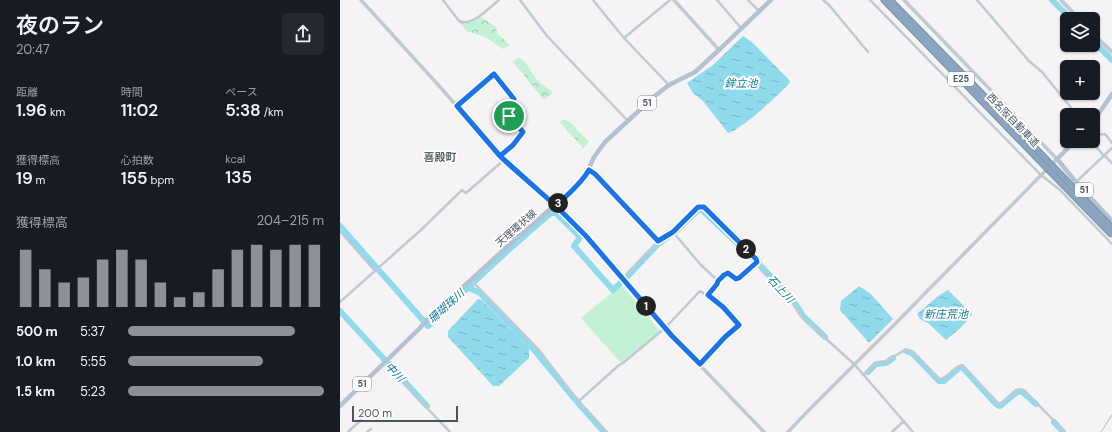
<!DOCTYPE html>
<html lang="ja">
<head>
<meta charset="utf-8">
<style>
  :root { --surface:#171b24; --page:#242831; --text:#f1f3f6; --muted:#9ea1a6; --accent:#8c9099 }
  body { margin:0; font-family:"DM Sans","Noto Sans JP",sans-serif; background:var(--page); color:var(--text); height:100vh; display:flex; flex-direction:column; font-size:15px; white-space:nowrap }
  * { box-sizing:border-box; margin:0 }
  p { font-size:13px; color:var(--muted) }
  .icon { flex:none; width:22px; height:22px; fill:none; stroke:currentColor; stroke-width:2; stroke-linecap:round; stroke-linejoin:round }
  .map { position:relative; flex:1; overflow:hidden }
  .panel { display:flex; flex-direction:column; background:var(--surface); width:340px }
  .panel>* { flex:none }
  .controls { position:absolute; left:720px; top:12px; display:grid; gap:8px }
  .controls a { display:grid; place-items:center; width:40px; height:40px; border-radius:6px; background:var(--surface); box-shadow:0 1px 3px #0004; font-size:20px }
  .scale { position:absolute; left:12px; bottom:10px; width:106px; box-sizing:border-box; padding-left:4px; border:2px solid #4a5661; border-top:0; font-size:11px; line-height:14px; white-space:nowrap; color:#4a5661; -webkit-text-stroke:3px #fff; paint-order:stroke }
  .pin { position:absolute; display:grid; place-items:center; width:34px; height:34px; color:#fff; margin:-17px; border:2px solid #fff; border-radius:50%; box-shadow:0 1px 4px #0007 }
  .km { position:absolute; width:20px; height:20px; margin:-10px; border-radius:50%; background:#222; color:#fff; font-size:11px; line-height:20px; text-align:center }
  .round { display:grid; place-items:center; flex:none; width:42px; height:42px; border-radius:6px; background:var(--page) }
  .head { display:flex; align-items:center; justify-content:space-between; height:68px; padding:0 16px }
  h1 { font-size:22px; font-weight:600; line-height:30px }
  .metrics { display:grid; grid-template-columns:repeat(3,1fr); gap:6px; height:68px; padding:4px 16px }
  .metrics div { display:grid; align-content:center }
  .metrics b { font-size:17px; font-weight:600 }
  .metrics small { font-size:11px; font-weight:400 }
  .metrics p { font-size:11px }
  .chart { height:112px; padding:8px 16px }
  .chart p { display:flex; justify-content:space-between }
  .chart svg { width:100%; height:72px; margin-top:4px; stroke:var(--accent); stroke-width:6 }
  ul { padding:0 16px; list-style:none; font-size:13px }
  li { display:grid; grid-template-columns:64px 48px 1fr; align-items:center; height:30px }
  li i { height:10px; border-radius:5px; background:var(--accent) }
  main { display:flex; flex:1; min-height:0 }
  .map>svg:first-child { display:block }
  .grass { fill:#c3f1d5 }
  .forest { fill:url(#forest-crowns) }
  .water { fill:url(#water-ripples) }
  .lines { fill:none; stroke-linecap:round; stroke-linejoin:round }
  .river { stroke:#90daee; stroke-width:6 }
  .motorway-casing { stroke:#7690ad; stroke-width:7 }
  .minor { stroke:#c1cad2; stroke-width:2.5 }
  .tertiary { stroke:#c1cad2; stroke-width:3.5 }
  .secondary { stroke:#c1cbd6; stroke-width:4 }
  .primary { stroke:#b3c2d1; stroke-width:4.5 }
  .motorway { stroke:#8ba5c1; stroke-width:5 }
  .rail { stroke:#b5b8bd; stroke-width:1 }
  .motorway-bridge-casing { stroke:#7690ad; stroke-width:7; stroke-linecap:butt }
  .motorway-bridge { stroke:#8ba5c1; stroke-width:5 }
  .route-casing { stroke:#fff; stroke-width:8 }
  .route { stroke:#1a73e8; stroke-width:5 }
  .labels { text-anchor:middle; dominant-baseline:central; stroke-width:4; stroke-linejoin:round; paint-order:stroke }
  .shield { fill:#fff; stroke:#808990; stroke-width:1 }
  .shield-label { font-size:9px; font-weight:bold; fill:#4a5661 }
  .street-label { font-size:10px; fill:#4a5661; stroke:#fff }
  .water-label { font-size:11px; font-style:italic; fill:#0c7c9b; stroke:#fff }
  .neighbourhood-label { font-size:11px; font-weight:bold; fill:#5f6368; stroke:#fff }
</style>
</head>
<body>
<main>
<section class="panel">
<div class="head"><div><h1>夜のラン</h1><p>20:47</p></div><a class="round"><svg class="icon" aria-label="share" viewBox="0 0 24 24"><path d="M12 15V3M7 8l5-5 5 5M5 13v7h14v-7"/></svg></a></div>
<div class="metrics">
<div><p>距離</p><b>1.96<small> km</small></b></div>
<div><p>時間</p><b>11:02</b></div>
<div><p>ペース</p><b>5:38<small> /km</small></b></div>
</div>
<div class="metrics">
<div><p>獲得標高</p><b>19<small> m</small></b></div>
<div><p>心拍数</p><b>155<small> bpm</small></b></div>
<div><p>kcal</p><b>135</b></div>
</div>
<div class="chart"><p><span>獲得標高</span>204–215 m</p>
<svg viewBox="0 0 160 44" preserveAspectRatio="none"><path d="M5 44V9M15 44V21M25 44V29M35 44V26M45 44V15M55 44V9M65 44V15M75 44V29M85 44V38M95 44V35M105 44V21M115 44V9M125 44V6M135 44V9M145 44V6M155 44V6"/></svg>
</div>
<ul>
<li><b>500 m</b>5:37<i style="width:85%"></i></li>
<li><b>1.0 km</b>5:55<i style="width:69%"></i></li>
<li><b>1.5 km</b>5:23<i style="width:100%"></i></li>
</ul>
</section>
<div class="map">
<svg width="772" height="432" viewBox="0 0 772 432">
  <defs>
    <pattern id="forest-crowns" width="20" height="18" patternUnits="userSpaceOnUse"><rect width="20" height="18" fill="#c3f1d5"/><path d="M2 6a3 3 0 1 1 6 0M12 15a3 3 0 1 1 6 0" fill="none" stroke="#a0c6b0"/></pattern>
    <pattern id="water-ripples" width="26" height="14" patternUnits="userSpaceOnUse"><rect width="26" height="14" fill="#90daee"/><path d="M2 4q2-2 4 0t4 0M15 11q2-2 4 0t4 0" fill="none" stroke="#78b4c4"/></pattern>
  </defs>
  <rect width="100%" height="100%" fill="#f5f3f3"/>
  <path class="grass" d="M 281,285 L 320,331 L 281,363 L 241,318 Z"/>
  <path class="forest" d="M 140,16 L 156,27 L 157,33 L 170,45 L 163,49 L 147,38 L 127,31 L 119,22 C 127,26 133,21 140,16 Z
    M 179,57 C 188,63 191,72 197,80 C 202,85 208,88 213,93 L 204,100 L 173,62 Z
    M 224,119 L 230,122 L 249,142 L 243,148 L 220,122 Z"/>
  <path class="water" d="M 403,36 L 413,43 L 449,80 L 450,82 C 444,91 397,133 388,133 L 363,101 L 353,93 L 347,83 L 373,65 Z
    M 519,286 L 531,294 L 553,319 L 529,343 L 500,310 L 501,301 Z
    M 608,290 L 632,314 C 625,325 616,332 606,340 L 588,323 L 580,319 L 577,314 L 598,296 Z
    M 138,299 L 142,300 L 189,349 L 189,358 L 159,386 L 153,386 L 108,337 L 108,331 Z"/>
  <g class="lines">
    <path class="river" d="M 712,0 L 731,19
      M 753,41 L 772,60
      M 0,226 L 88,326 C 128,287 168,249 211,213 L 216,213 L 239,236 L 239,239 L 234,246 L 273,290 L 286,278 L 318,244 L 336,231 L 359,209 L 361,209 L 414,259 L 452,299 L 463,316 L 485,337
      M 127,287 L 140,293 L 195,351 L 239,404 L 264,432
      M 0,311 L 87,406
      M 566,351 L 572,353 L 599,381 L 604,381 L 619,368 L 622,367 L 656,404 L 660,406 L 677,392 L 681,391 L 696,404
      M 528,372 L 536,364 L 546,363 L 553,358
      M 714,422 L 723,432"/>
    <g class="motorway-casing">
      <path id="motorway" d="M 544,0 L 698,159
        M 550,0 L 702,155"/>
    </g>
    <path class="minor" d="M 103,0 L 119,21 C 132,27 149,8 159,0
      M 180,0 L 207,36 L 287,120
      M 253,0 L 284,38 L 329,85
      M 377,0 L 401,28
      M 408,0 L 419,11
      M 483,0 L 489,5 L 528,52
      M 530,0 L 701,175 L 720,190 L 772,244
      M 637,0 L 689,61 L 702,72 L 737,115
      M 284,38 L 330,0
      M 117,106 L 153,75 L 155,75 L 174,99 L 173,101 L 166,107 L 166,111 L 183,132 L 173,145 L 160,156
      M 753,131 L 756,135 L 754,144 L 764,156
      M 756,135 L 765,134 L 772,143
      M 764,155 L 772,163
      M 249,169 L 255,174 L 318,241
      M 736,182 L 772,148
      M 0,231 L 35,271
      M 333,232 L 360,264 L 378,281
      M 282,279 L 318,241 L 333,232 L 358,207 L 364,207 L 416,259 L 421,270 L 451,301 L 462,317 L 515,365 L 573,432
      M 131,280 L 199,350 L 234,396 L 267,432
      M 368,295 L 377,284 L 378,281 L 384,275 L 388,273 L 396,279 L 399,278 L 417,262
      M 0,302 L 82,229 L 122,190 L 126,193 L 164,160
      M 44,363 L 110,432
      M 523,375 L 536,363 L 547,361 L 563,351 L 568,350 L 574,353 L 599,379 C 609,379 613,365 623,366 L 659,404 L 662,403 L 676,390 L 684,390 L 725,432
      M 239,401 L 279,365 L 283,363 L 325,328 L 360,291 L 376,301 L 399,325 L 385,337 L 360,364
      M 8,432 L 21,420
      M 27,432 L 31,429
      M 552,432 L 564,421"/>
    <path class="tertiary" d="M 21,0 L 101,88 L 160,156 L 216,206 L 246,236 L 332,336 L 424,432
      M 334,0 L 379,50
      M 448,432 L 467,412 L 551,328 L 717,159 L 564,0"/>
    <path class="secondary" d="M 721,0 L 739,19
      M 753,34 L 772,52"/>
    <path class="primary" d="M 753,122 L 772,94
      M 735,141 L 717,159 L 736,182 L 772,221
      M 0,406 L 79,329 L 86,321 L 170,244 L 237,186 L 244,179 L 254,157 L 265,142 L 316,95 L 329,85 L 355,72 L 379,50 L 431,0"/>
    <use href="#motorway" class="motorway"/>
    <path class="rail" d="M 761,432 L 772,415"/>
    <g class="motorway-bridge-casing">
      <path id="motorway-bridge" d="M 702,155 L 772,228
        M 698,159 L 772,235"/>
    </g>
    <use href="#motorway-bridge" class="motorway-bridge"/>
  </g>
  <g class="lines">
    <g class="route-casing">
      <path id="route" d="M 169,116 L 183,132 L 173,145 L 160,156 L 216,206 L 246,236 L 332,336 L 360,364 L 385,337 L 399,325 L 383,307 L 368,295 L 377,284 L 378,281 L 384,275 L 388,273 L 396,279 L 399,278 L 417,262 L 416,259 L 364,207 L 358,207 L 333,232 L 318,241 L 255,174 L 249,170 C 241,184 228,194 216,206 L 164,160 L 160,156 L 117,106 L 154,74 L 174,99 L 173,101 L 166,109 L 169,116"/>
    </g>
    <use href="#route" class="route"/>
  </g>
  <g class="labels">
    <g class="shield">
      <rect x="608" y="72" width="26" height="14" rx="3"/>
      <rect x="298" y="96" width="18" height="14" rx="3"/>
      <rect x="735" y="183" width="18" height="14" rx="3"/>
      <rect x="13" y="377" width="18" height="14" rx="3"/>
    </g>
    <g class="shield-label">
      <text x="621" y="79">E25</text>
      <text x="307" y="103">51</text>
      <text x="744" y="190">51</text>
      <text x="22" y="384">51</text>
    </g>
    <g class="street-label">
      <text transform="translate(673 120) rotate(46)">西名阪自動車道</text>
      <text transform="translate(176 228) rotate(-41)">天理環状線</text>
    </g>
    <g class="water-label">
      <text x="401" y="83">鉾立池</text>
      <text transform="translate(441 289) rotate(47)">石上川</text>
      <text transform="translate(106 306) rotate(-42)">珊瑚珠川</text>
      <text x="606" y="314">新庄荒池</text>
      <text transform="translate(55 372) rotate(47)">中川</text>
    </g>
    <g class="neighbourhood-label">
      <text x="100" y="157">喜殿町</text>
    </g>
  </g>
</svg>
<div class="controls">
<a><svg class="icon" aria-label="layers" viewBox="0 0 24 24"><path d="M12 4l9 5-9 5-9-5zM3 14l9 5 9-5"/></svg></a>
<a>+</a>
<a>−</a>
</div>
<div class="scale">200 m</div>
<div class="pin" style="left:169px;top:116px;background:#1e9e55"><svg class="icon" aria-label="arrive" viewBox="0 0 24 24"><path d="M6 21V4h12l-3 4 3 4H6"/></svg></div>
<b class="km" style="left:306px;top:306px">1</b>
<b class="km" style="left:406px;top:249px">2</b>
<b class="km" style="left:218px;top:203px">3</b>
</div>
</main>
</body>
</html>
